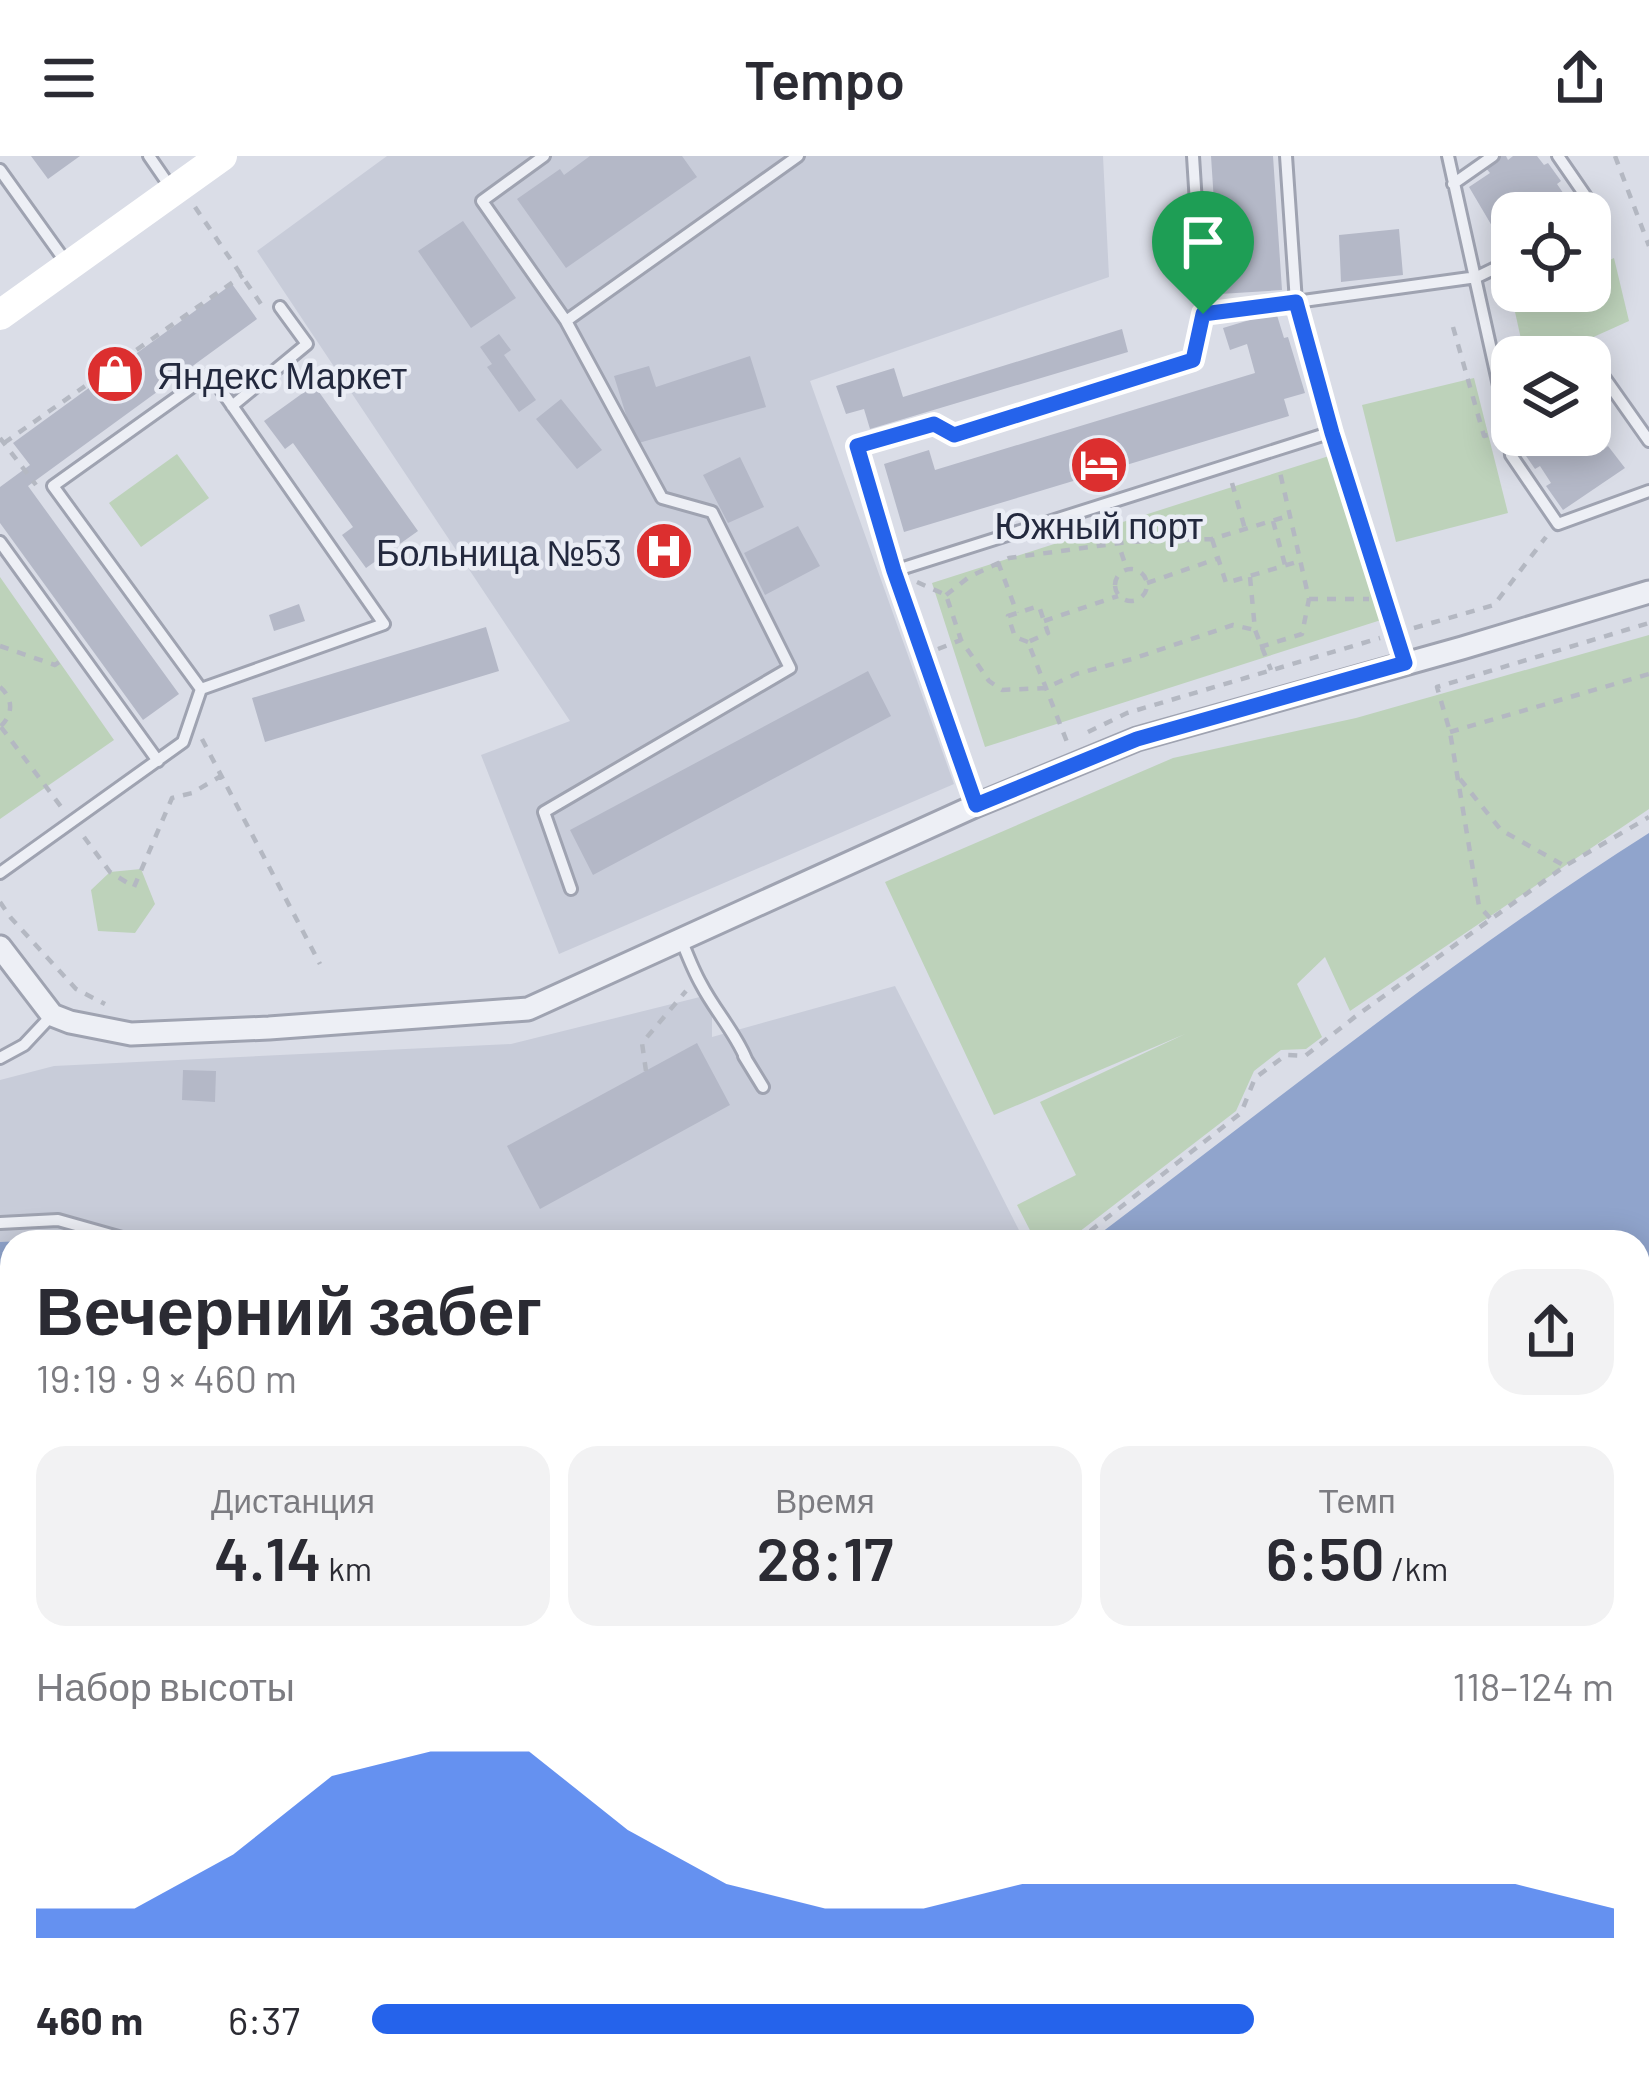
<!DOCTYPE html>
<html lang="ru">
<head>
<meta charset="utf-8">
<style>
  :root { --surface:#fff; --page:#f2f2f3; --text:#2b2b33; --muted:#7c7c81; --accent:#2563eb }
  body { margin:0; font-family:Barlow,sans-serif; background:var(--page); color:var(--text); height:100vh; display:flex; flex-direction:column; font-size:45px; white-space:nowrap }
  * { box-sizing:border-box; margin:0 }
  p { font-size:39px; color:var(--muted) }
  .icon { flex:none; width:66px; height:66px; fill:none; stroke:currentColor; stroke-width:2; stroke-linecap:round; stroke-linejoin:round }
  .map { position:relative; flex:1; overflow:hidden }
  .sheet { position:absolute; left:0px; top:1074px; width:1650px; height:858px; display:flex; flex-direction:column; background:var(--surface); border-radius:36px 36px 0 0; box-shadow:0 6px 30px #0003 }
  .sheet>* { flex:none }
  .tools { position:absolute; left:1491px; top:36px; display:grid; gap:24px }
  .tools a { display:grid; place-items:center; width:120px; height:120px; border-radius:24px; background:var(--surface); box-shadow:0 6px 30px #0003; font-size:60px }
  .pin { position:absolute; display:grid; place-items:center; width:102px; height:102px; color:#fff; margin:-123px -51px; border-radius:50% 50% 50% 0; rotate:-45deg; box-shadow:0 0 12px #0007 }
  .pin .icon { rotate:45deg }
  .round { display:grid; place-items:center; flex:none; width:126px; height:126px; border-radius:36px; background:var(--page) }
  .headline { display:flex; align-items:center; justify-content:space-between; height:204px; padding:0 36px }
  h1 { font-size:66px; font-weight:600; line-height:90px }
  .metrics { display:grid; grid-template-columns:repeat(3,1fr); gap:18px; height:204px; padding:12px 36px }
  .metrics div { display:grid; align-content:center; border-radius:30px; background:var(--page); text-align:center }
  .metrics b { font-size:60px; font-weight:600 }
  .metrics small { font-size:33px; font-weight:400 }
  .metrics p { font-size:33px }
  .chart { height:336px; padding:24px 36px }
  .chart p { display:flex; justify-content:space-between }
  .chart svg { width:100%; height:216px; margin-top:12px; fill:var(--accent); opacity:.7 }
  ul { padding:0 36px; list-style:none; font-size:39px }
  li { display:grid; grid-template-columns:192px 144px 1fr; align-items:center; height:90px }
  li i { height:30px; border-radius:15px; background:var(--accent) }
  header { display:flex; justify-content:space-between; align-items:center; height:156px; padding:0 36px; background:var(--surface); font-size:54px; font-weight:600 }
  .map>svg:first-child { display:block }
  .built { fill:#c8ccd9 }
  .green { fill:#bdd2ba }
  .water { fill:#90a4cc }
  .building { fill:#b4b8c7 }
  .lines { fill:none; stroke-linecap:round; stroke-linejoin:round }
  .service-casing { stroke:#9fa3b1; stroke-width:16 }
  .minor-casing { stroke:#9fa3b1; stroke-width:27 }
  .path { stroke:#b4b8c2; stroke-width:4.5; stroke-dasharray:9 9; stroke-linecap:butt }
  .service { stroke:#edeff5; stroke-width:10 }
  .minor { stroke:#edeff5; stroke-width:21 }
  .secondary { stroke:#fff; stroke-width:30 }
  .route-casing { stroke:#fff; stroke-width:24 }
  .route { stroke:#2563eb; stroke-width:15 }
  .labels { text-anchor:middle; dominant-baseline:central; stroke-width:9; stroke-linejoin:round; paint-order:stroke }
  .poi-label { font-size:36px; fill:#23293e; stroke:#eaedf5; text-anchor:start }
</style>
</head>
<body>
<header><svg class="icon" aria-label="menu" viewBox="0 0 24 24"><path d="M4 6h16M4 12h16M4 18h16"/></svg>Tempo<svg class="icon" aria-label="share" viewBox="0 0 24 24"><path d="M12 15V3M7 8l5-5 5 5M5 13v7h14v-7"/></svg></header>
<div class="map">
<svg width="1649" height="1932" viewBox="0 0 1649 1932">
  <rect width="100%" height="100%" fill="#dadde7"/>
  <path class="built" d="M 387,0 L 1103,0 L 1109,121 L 810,225 L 954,628 L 559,798 L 481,599 L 570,565 L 257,95 Z
    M 895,830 L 1025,1086 L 66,1086 L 54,1083 L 0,1086 L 0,924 L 54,910 L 511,888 L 712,838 L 712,881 Z"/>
  <path class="green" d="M 1614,102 L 1629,165 L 1549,201 L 1525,201 L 1513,147 L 1540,135 L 1590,135 L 1590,113 Z
    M 1474,222 L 1508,357 L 1396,386 L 1362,249 Z
    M 177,298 L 209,342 L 141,391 L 109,347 Z
    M 1329,300 L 1381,464 L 985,591 L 932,427 Z
    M 0,421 L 114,584 L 0,663 Z
    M 1649,479 L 1649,653 L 1350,855 L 1325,801 L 1297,828 L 1322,881 L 1306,893 L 1281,894 L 1254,915 L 1236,955 L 1066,1086 L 1036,1086 L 1017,1049 L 1076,1019 L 1040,946 L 1185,878 L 994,959 L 885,726 L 1173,602 L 1356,562 Z
    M 141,713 L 155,748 L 135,777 L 98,775 L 91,734 L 110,716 Z"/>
  <path class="water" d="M 1649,677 L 1649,1932 L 749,1932 L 760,1920 L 1638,1920 L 1638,1086 L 1089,1086 C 1273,947 1454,801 1649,677 Z
    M 54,1083 L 66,1086 L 12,1086 L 12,1920 L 129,1922 L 138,1920 L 740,1920 L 732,1932 L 0,1932 L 0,1086 Z"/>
  <path class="building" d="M 31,0 L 80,0 L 48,23 Z
    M 590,0 L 682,0 L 697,21 L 566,112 L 517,43 L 560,13 L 564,19 Z
    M 1211,0 L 1273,0 L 1282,134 L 1220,138 Z
    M 1501,0 L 1506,0 L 1508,4 L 1513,0 L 1537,0 L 1544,9 L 1548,7 L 1561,25 L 1557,28 L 1572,50 L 1562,57 L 1512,57 L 1512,91 L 1496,68 L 1492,70 L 1469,31 L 1490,17 L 1485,11 Z
    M 463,65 L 516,142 L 471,172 L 418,95 Z
    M 1399,73 L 1403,119 L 1341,126 L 1339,79 Z
    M 232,128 L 257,163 L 28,330 L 179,538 L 143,564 L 0,367 L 0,331 L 30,309 L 13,287 Z
    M 1276,156 L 1284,182 L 1288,181 L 1305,237 L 1284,243 L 1289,260 L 904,376 L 884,308 L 929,294 L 935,314 L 1255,217 L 1247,188 L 1230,194 L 1223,172 Z
    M 1122,173 L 1128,196 L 870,273 L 864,253 L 846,258 L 836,230 L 894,212 L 903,241 Z
    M 499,178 L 511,194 L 504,199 L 536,244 L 519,256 L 487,211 L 492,208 L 480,191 Z
    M 750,200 L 766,251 L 635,288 L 614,220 L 649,210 L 656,231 Z
    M 314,229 L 418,375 L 366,412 L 342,379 L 353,371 L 293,287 L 285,293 L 264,265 Z
    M 561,243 L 602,294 L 577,313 L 536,263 Z
    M 1544,279 L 1592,279 L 1603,294 L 1608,290 L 1625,312 L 1563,354 L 1546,330 L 1551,327 L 1540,310 L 1535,313 L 1522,294 Z
    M 740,301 L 764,351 L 728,367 L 703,319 Z
    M 798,370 L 820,410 L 765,439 L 744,397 Z
    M 299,448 L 305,465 L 274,475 L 269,459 Z
    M 486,471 L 499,515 L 265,586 L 252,542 Z
    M 868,515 L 891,560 L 593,719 L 570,674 Z
    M 697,887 L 730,949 L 540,1053 L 507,990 Z
    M 183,914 L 216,915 L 215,946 L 182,944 Z"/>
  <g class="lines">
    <g class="service-casing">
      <path id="service" d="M 149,0 L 171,32
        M 544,0 L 482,45 L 566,165 L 662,342 L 712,356 L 790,512 L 544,656 L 571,733
        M 1286,0 L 1296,146 L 1477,121 L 1512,104
        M 1448,0 L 1509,275 L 1511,299 L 1558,368 L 1649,335
        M 1558,0 L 1589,45 L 1573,57
        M 0,14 L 68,109
        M 1453,28 L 1493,0
        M 1203,158 L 1296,146 L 1332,276
        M 566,165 L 798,0
        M 210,218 L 384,468 L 201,533 L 53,330 Z
        M 1590,220 L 1599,214 L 1649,285
        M 232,250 L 307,188 L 280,151
        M 0,386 L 158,605
        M 894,415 L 857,290 L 934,268 L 954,279 L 1193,204 L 1203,158 L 1193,0
        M 977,649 L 894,415 L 1332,276 L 1405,507
        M 0,717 L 183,586 L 201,533
        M 681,783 C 687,798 693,814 701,828 C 715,855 735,876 746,903
        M 744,900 L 763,931
        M 0,902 L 24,889 L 52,859
        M 0,1067 L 58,1064 L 122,1082"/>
    </g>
    <g class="minor-casing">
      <path id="minor" d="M 0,791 L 52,859 L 70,866 L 131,878 L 269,872 L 528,853 L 977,649 L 1137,583 L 1462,492 L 1649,436"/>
    </g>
    <path class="path" d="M 1615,0 L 1649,90
      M 195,51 L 263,151
      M 1453,171 L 1484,280 L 1492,278
      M 0,282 L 36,329
      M 4,287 L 243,119
      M 1232,327 L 1245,373
      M 1110,362 L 1127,414
      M 1273,365 L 1285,409
      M 1212,383 L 1226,427 L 1297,406
      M 998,406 L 1017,457
      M1115 429a16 16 0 1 1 32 0a16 16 0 1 1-32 0Z
      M 1250,421 L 1255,474 L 1271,514
      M 917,426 L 946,439 L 961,484 L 989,525 L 1002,534 L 1046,532 L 1076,518 L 1132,503 L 1233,469 L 1255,474
      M 1147,427 L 1219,402
      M 946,439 L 969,421 L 1009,402 L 1127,386 L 1212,383 L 1288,360
      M 1309,443 L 1369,443
      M 1044,465 L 1118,440
      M 1414,472 L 1494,449 L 1546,381
      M 1028,486 L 1015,481 L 1008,460 L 1039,450 L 1048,477 L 1028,486 L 1067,586
      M 0,490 L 55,509 L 62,504
      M 1260,491 L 1302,478 L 1309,443 L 1279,312
      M 938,493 L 961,484
      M 0,531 C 14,543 13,559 0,571
      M 1,571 L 62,652
      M 1088,576 L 1127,557 L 1380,482
      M 1450,576 L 1649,518
      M 202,583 L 320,808
      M 1460,623 L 1501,674 L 1565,710
      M 84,681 L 110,716 L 134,731 L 172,642 L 192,637 L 221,620
      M 0,746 L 11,762 L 76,833 L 105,848
      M 1490,762 L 1479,750 L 1450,576 L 1437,531 L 1649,467
      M 646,915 L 642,887 L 686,835
      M 1076,1086 L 1241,957 L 1255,922 L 1286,899 L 1305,900 L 1356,860 L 1565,710 L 1649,661"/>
    <use href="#service" class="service"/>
    <use href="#minor" class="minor"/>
    <path class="secondary" d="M 0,159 L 222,0"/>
  </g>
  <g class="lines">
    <g class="route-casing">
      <path id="route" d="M 1296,146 L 1332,277 L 1405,507 L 1137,583 L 976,649 L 894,415 L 857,290 L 934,268 L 954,279 L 1193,204 L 1203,158 Z"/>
    </g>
    <use href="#route" class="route"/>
  </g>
  <defs>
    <g id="shop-disc" transform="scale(3)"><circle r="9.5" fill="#dc2f2f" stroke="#eaedf5"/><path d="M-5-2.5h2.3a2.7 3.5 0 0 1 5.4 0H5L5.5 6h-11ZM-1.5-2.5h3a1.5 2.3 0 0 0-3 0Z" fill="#fff"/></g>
    <g id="hotel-disc" transform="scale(3)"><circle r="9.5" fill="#dc2f2f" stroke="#eaedf5"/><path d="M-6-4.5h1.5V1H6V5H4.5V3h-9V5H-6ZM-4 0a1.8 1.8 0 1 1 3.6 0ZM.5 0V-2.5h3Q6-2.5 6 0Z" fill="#fff"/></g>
    <g id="hospital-disc" transform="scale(3)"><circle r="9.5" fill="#dc2f2f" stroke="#eaedf5"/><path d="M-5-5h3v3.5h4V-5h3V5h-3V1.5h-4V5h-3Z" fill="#fff"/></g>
  </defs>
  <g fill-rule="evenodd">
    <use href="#shop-disc" x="115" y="218"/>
    <use href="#hotel-disc" x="1099" y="309"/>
    <use href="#hospital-disc" x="664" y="395"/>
  </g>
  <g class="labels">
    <g class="poi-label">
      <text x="157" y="218">Яндекс Маркет</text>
      <text x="1099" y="368" text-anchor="middle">Южный порт</text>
      <text x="622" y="395" text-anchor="end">Больница №53</text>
    </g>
  </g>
</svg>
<div class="tools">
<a><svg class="icon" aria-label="locate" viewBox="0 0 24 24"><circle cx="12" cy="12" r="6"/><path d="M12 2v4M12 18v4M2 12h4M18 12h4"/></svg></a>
<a><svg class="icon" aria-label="layers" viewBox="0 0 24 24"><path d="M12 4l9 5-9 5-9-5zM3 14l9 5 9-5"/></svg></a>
</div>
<div class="pin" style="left:1203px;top:158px;background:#1e9e55"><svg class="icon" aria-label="arrive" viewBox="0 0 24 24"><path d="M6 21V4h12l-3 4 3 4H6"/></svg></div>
<section class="sheet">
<div class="headline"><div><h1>Вечерний забег</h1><p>19:19 · 9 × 460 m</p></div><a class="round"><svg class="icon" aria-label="share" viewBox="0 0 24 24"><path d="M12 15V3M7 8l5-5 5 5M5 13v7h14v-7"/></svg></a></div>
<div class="metrics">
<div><p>Дистанция</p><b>4.14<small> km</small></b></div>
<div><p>Время</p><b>28:17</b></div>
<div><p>Темп</p><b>6:50<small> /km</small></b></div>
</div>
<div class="chart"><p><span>Набор высоты</span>118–124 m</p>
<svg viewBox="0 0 160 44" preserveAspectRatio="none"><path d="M0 44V38L10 38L20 27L30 11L40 6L50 6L60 22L70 33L80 38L90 38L100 33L110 33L120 33L130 33L140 33L150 33L160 38V44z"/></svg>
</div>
<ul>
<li><b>460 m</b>6:37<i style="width:71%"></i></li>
</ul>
</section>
</div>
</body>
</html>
